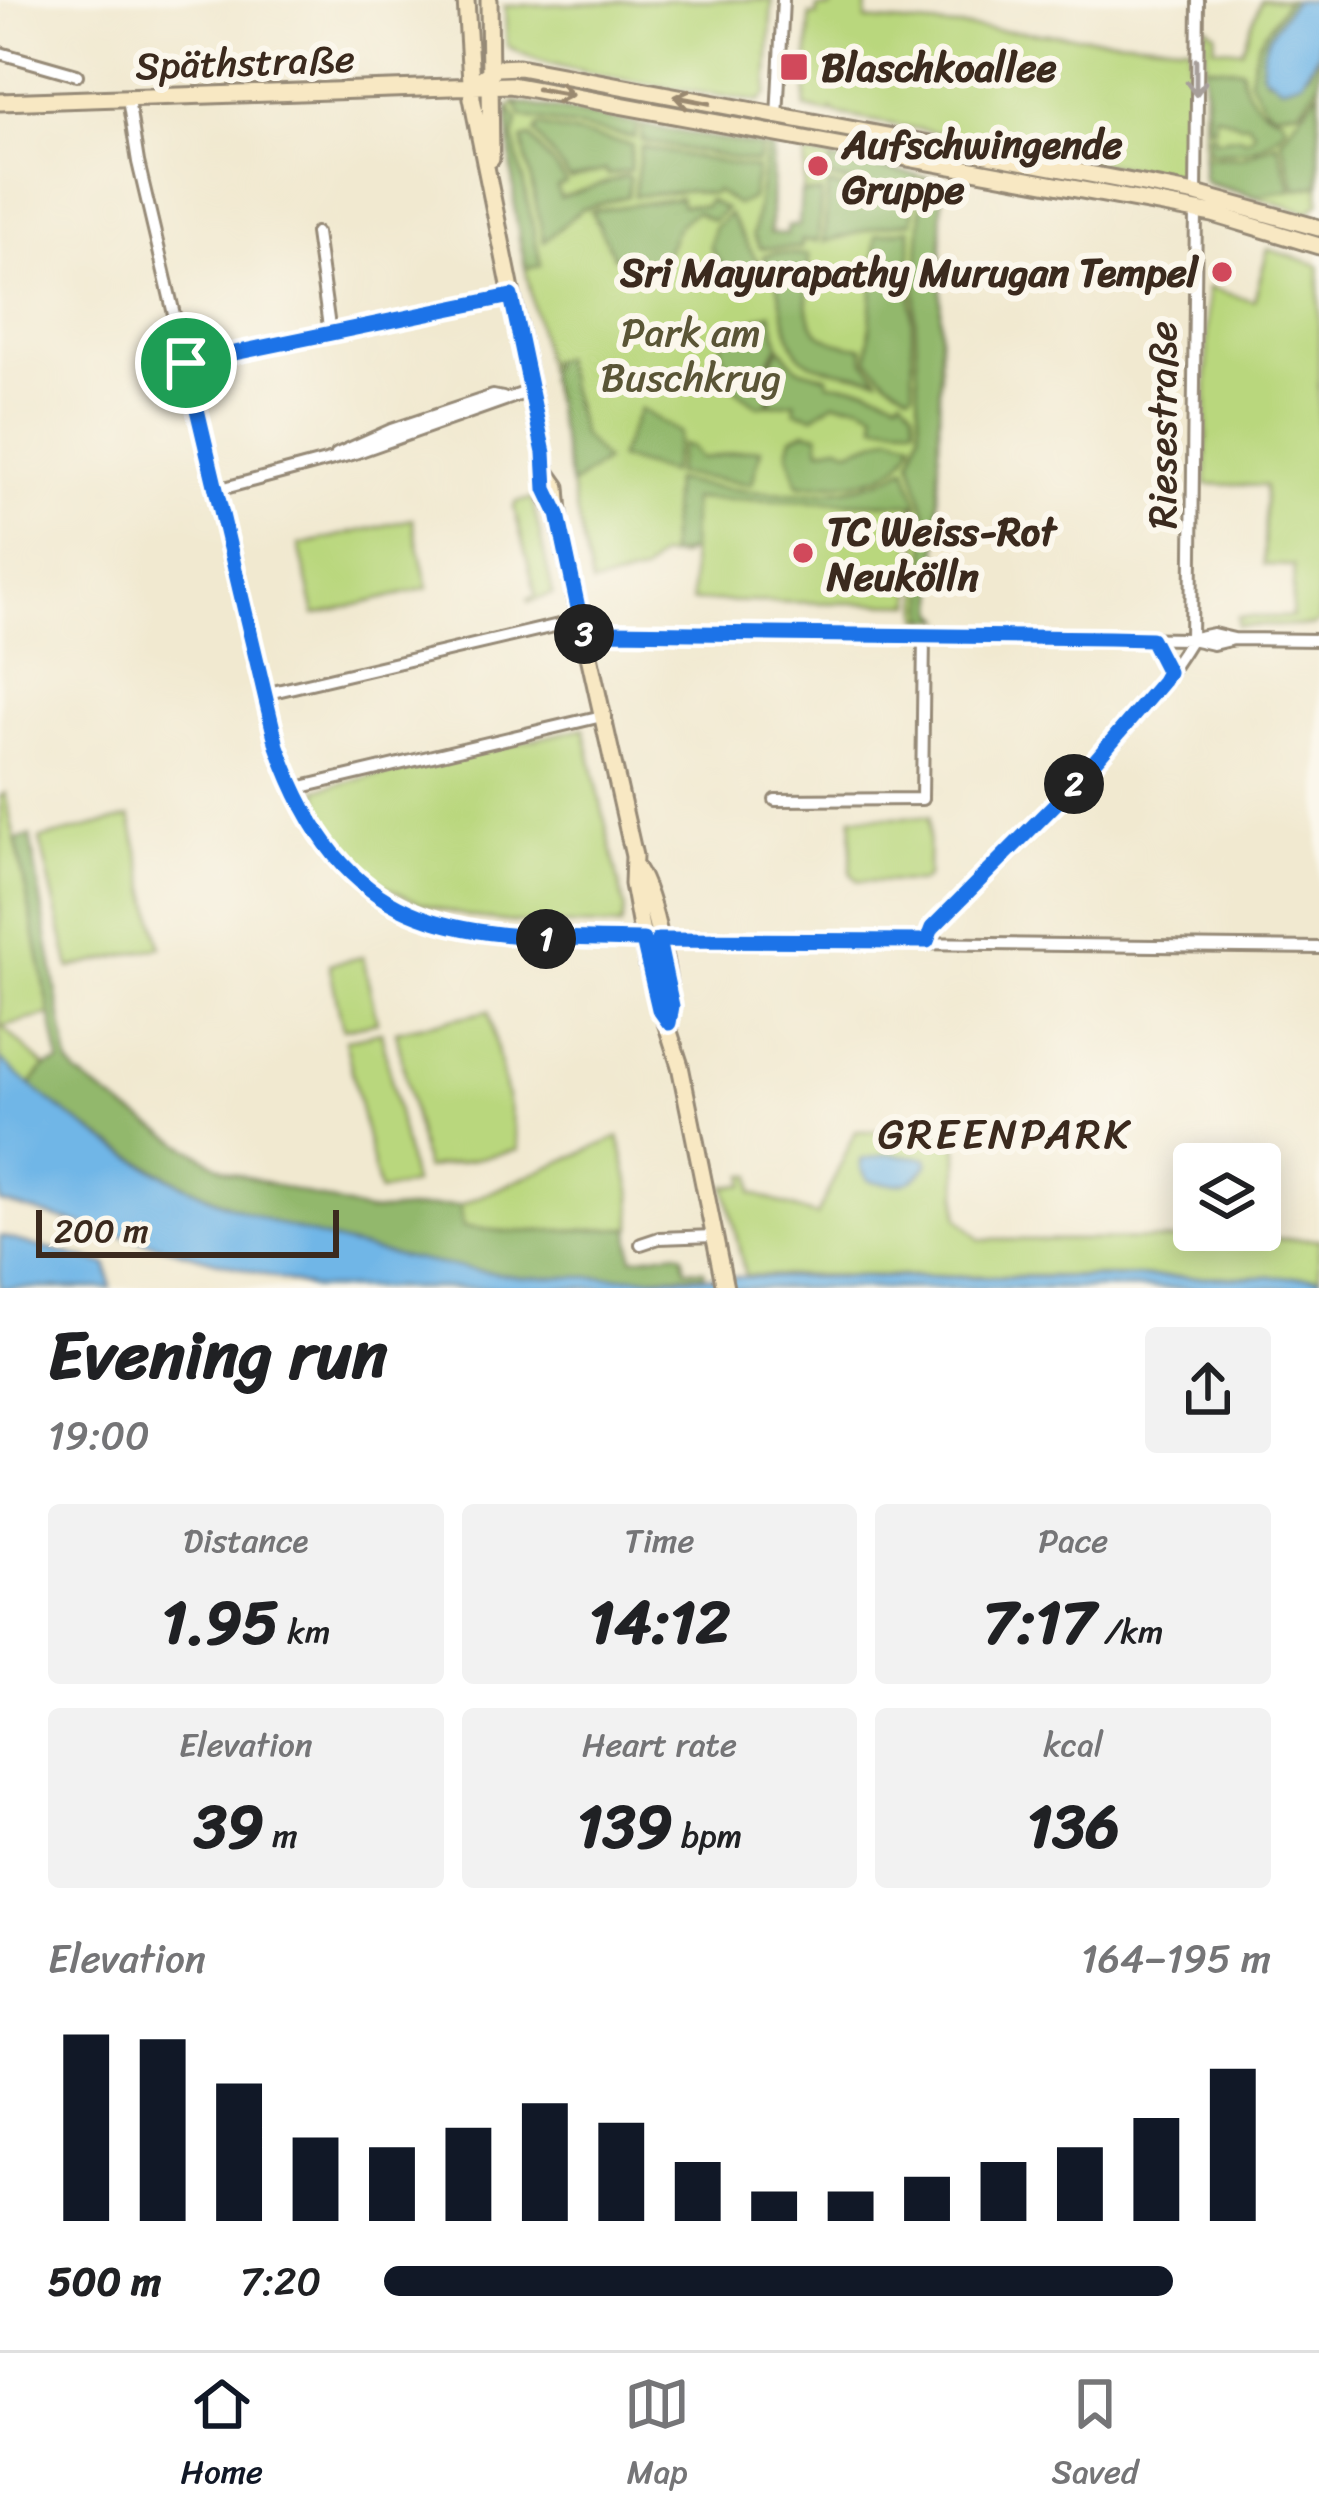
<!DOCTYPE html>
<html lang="en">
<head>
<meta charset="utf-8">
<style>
  :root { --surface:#fff; --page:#f2f2f2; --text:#202124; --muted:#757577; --line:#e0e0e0; --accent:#111827 }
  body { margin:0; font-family:Sriracha,sans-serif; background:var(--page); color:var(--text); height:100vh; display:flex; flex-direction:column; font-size:45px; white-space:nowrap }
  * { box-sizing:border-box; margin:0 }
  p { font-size:39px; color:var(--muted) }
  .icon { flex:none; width:66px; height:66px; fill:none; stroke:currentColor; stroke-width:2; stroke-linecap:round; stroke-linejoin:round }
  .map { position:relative; height:1288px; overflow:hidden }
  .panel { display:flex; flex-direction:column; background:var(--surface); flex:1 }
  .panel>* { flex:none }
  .tools { position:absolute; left:1173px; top:1143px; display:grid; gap:24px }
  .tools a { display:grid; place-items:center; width:108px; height:108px; border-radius:12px; background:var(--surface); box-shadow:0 6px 30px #0003; font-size:60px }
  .scale { position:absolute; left:36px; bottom:30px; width:303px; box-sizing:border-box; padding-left:12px; border:6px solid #3b2a1e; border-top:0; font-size:33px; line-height:42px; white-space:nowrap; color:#3b2a1e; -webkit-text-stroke:9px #fbf7ec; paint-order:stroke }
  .pin { position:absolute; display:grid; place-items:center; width:102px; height:102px; color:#fff; margin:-51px; border:6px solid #fff; border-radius:50%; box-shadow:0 3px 12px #0007 }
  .km { position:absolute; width:60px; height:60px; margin:-30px; border-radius:50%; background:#222; color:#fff; font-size:33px; line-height:60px; text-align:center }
  .round { display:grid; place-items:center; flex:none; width:126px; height:126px; border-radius:12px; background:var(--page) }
  .headline { display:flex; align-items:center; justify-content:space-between; height:204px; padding:0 48px }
  h1 { font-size:66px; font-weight:700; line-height:90px }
  .metrics { display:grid; grid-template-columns:repeat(3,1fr); gap:18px; height:204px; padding:12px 48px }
  .metrics div { display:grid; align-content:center; border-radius:12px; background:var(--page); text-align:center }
  .metrics b { font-size:60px; font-weight:700 }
  .metrics small { font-size:33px; font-weight:400 }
  .metrics p { font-size:33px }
  .chart { height:336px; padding:24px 48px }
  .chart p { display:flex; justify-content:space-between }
  .chart svg { width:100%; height:216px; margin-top:12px; stroke:var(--accent); stroke-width:6 }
  ul { padding:0 48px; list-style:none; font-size:39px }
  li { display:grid; grid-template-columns:192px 144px 1fr; align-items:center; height:90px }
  li i { height:30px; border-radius:15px; background:var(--accent) }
  .tab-bar { display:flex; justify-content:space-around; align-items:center; height:168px; border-top:3px solid var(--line); background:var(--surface); font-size:33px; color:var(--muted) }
  .tab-bar a { display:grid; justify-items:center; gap:6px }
  .tab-bar .current { color:var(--accent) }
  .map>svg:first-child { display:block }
  .green { fill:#b9d77d; stroke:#7a804e; stroke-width:3 }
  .forest { fill:#92b86c; stroke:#667145; stroke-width:3 }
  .water { fill:#70b6e7; stroke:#567082; stroke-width:3 }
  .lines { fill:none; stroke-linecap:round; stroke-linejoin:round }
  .minor-casing { stroke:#968a77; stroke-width:16 }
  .secondary-casing { stroke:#968a77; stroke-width:21 }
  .minor { stroke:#fff; stroke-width:10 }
  .secondary { stroke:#f8e8c3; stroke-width:15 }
  .oneway { stroke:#a79f9a }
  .oneway2 { stroke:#9a8970 }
  .route-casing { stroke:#fff; stroke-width:24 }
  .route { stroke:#1a73e8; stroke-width:15 }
  .poi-dot { fill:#d1495b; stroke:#fbf7ec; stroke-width:4.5 }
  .labels { text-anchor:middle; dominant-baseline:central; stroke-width:12; stroke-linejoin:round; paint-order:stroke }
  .street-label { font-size:39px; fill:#3b2a1e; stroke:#fbf7ec }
  .poi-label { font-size:39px; font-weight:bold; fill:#3b2a1e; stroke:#fbf7ec; text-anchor:start }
  .park-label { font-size:39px; fill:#5a5536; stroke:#fbf7ec }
  .neighbourhood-label { font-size:42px; letter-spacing:3px; fill:#3b2a1e; stroke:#fbf7ec }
</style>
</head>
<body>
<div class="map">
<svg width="1319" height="1288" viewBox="0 0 1319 1288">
  <rect width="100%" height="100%" fill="#fbf7ec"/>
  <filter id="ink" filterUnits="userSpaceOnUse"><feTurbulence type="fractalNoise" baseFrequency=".00833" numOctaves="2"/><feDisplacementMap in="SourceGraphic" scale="24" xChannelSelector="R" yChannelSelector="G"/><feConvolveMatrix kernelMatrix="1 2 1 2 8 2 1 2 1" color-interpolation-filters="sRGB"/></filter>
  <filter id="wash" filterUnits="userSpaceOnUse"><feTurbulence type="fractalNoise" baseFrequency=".004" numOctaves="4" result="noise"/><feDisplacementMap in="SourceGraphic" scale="48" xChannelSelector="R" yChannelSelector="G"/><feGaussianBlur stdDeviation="2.7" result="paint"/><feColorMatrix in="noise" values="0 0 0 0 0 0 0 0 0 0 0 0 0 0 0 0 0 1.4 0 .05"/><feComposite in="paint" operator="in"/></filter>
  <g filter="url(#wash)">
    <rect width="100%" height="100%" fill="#f1e9d0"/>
    <path class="green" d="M 674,0 L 772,0 L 767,94 L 759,102 C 708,93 538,71 507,45 L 505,6 Z
      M 834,0 L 867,0 L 866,20 L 1190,45 L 1188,179 L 837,114 L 832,110 L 831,113 L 805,108 L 810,15 L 817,16 L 817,8 L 831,8 Z
      M 1261,0 L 1319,0 L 1319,203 L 1308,212 L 1208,184 L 1203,179 L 1206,25 L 1216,33 L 1214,47 L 1242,50 Z
      M 515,102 L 773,149 L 771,234 L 787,234 L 788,226 L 800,226 L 806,155 L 942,180 L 937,612 L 944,619 L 921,619 L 917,504 L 913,505 L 913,604 L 692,601 L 691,551 L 681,556 L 660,556 L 642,574 L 592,585 L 519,238 L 507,110 Z
      M 1268,249 L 1319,265 L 1319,621 L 1314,626 L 1238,626 L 1238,617 L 1292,617 L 1294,566 L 1264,565 L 1265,486 L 1206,484 L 1208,288 L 1254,301 Z
      M 532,499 L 553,594 L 529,602 L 528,599 L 536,595 L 514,507 L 516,502 Z
      M 412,519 L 428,588 L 315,615 L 299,545 Z
      M 584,728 L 625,910 L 621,926 C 516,925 376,928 322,815 C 317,806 321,799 317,789 Z
      M 5,793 L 53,1014 L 2,1026 L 45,1067 L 30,1086 L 0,1059 L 0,797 Z
      M 130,817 L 161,947 L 70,968 L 40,839 Z
      M 852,817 L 929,817 L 928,876 L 922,882 L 858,881 L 851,874 Z
      M 363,957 L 377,1022 L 343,1029 L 329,964 Z
      M 489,1011 L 518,1150 L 425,1169 L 396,1031 Z
      M 381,1032 L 413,1184 L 379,1192 L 345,1040 Z
      M 856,1131 L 941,1131 L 958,1148 L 958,1217 L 980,1240 L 1319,1239 L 1319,1277 L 745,1275 L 725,1186 L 744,1185 L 745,1175 L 752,1175 L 752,1193 L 817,1216 Z
      M 619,1137 L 632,1195 L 632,1228 L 511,1232 L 463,1227 L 460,1205 Z"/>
    <path class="forest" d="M 1287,0 L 1294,0 L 1267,40 L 1261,71 L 1267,79 L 1309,73 L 1319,51 L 1319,82 L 1300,109 L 1275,112 L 1265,106 L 1249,79 L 1258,43 Z
      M 1204,65 L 1242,69 C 1241,92 1260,111 1282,117 L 1286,125 C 1265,152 1240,152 1208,152 L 1208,133 L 1214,133 L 1215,140 L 1239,136 L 1244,139 L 1252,136 L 1254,130 L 1248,123 L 1240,124 L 1215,114 L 1214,127 L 1208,127 Z
      M 1319,90 L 1319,185 L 1296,189 L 1281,139 Z
      M 515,102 L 637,124 L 635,138 L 522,117 Z
      M 508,108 L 518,121 L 514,138 L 541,265 L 526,269 L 515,213 Z
      M 642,125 L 761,147 L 758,163 L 642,141 Z
      M 539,126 L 632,145 L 630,171 L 608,175 L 606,170 L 570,179 L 535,133 Z
      M 530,137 L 564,179 L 566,183 L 557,187 L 560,198 L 626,176 L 630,178 L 628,196 L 581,209 L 544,242 L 522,139 Z
      M 1277,143 L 1292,190 L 1256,196 L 1204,181 L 1203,157 L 1242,157 Z
      M 641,147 L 757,169 L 752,198 L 737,205 L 716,191 L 712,194 L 689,191 L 634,196 Z
      M 767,148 L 773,149 L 770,233 L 787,234 L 788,226 L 799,226 L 801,193 L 821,193 L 818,241 L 802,240 L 801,248 L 760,248 L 753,235 Z
      M 831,160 L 917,175 L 915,196 L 828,178 Z
      M 923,177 L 942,180 L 937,612 L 944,619 L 927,619 L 926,514 L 911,460 L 920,432 L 915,312 Z
      M 828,185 L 914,202 L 912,222 L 882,226 L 824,242 Z
      M 680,198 L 681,205 L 705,206 L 708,200 L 725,209 L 713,221 L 696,212 C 673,223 673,240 663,259 C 644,265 632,264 614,257 L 591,211 Z
      M 729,214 L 759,264 L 736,271 L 723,266 L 710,248 L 714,228 Z
      M 910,229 L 913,391 L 910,393 L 887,379 L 868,359 L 876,235 Z
      M 775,253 L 809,255 C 806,307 797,343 863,347 L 864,360 L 879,378 C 785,361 797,370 774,269 L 768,270 L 763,256 Z
      M 771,313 L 779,345 L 770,358 L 768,405 L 758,406 L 735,389 L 720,347 C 727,327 753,320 771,313 Z
      M 780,347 L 797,368 L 828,377 L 828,383 L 867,387 L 899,399 L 902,395 L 913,408 L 915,425 L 876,424 L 875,411 L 860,404 L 834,402 L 814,416 L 795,411 L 795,402 L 771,405 L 773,359 Z
      M 561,358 L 582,435 L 605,461 L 571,486 L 547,369 L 551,367 L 549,361 Z
      M 640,409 L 680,433 L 670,473 L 618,458 Z
      M 805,431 L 818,434 L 820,449 L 839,445 L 850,450 L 892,435 L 913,440 C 901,488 838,483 798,485 L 788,452 L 792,437 Z
      M 682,444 L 692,447 L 699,458 C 721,458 739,448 761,449 L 752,484 L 675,474 Z
      M 906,467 L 918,504 L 692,499 L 691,551 L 669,556 L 673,480 C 738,493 850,506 906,467 Z
      M 30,836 L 69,1064 L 77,1075 L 128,1111 L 227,1171 L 368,1212 L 460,1205 L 463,1227 L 511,1232 L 630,1228 L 632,1258 L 677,1252 L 683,1255 L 686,1269 L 704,1270 L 705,1275 C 644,1276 581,1281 520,1277 C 342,1262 169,1198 30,1086 L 45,1067 L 60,1063 L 16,840 Z"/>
    <path class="water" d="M 1294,0 L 1319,0 L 1319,51 L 1302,80 L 1282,86 L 1263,74 C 1256,46 1278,22 1294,0 Z
      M 0,1059 C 159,1203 315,1248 522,1277 L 1319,1277 L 1319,1288 L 313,1288 L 0,1202 Z
      M 889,1154 L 927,1158 L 928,1164 C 913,1188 893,1186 868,1180 L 861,1168 L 861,1160 Z
      M 0,1236 L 107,1265 L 111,1288 L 0,1288 Z"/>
  </g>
  <g filter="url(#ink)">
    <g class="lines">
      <g class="minor-casing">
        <path id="minor" d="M 0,53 L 77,75
          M 128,99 L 138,162 L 276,746 C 347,942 460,937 643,940
          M 777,118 L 783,0
          M 1196,194 L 1198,0
          M 316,233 L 330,334
          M 186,363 L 511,296
          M 337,454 L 391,430 L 493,396 L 503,398
          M 217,490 L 352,454 L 530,391
          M 584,636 L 603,632 L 1191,639 L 1213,644 L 1234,639
          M 1194,638 L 1213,634 L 1234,639 L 1319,640
          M 1151,639 L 1168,672
          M 1191,639 L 1196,211
          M 264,694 L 580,620
          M 293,789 L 602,716
          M 775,800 L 922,799 L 924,636
          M 658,940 L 1319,948
          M 927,941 L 932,928 C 1022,837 1124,749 1191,639
          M 641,1244 L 659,1238 L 714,1236"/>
      </g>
      <g class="secondary-casing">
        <path id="secondary" d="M 466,0 L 472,98 L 544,453 L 548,498 L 556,511
          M 489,0 L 491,159
          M 473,84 L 497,68 L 519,67 L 1196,194 L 1319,228
          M 0,102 L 510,85 L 1213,214 L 1319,246
          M 547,473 L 557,487 L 560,527 L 634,856 L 633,884 L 648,966 L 680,1066 L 725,1288
          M 636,868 C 654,895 674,991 669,1023"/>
      </g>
      <use href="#minor" class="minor"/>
      <use href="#secondary" class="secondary"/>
    </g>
    <defs><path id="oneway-shaft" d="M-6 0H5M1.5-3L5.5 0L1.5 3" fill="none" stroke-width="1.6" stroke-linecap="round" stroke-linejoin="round" transform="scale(3)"/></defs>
    <use class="oneway" href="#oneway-shaft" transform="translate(1196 78) rotate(90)"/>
    <g class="oneway2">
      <use href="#oneway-shaft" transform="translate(555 92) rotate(10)"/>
      <use href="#oneway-shaft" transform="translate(692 100) rotate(-169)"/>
    </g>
  </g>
  <g class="lines" filter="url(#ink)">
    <g class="route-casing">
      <path id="route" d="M 511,296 L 544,453 L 546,489 L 558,514 L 584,636 L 610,632 L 1109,638 L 1151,639 L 1168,672 L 1163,681 L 1077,782 L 932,928 L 927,941 L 658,940 L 672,1006 L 669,1023 L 659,1009 L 643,940 C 460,936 347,943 277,746 L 186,363 Z"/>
    </g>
    <use href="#route" class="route"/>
  </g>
  <g class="poi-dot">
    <rect x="779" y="52" width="30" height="30" rx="6"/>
    <circle cx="818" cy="166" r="12"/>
    <circle cx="1222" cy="272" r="12"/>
    <circle cx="803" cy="553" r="12"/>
  </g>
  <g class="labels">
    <g class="street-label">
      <text transform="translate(245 62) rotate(-2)">Späthstraße</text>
      <text transform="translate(1162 425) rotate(-90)">Riesestraße</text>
    </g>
    <g class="poi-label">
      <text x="821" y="67">Blaschkoallee</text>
      <text x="842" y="144">Aufschwingende<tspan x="842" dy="45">Gruppe</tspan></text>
      <text x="1198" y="272" text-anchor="end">Sri Mayurapathy Murugan Tempel</text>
      <text x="827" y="531">TC Weiss-Rot<tspan x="827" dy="45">Neukölln</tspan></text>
    </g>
    <g class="park-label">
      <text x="691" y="332">Park am<tspan x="691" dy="45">Buschkrug</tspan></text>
    </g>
    <g class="neighbourhood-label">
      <text x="1005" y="1134">GREENPARK</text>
    </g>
  </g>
</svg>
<div class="tools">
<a><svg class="icon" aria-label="layers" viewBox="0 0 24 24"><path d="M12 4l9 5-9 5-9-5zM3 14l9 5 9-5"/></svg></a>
</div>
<div class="scale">200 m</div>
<div class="pin" style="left:186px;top:363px;background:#1e9e55"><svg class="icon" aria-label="arrive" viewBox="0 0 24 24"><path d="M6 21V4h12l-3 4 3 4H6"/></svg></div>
<b class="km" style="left:546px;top:939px">1</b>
<b class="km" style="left:1074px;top:784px">2</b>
<b class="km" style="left:584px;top:634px">3</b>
</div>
<section class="panel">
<div class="headline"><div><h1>Evening run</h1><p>19:00</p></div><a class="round"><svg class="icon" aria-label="share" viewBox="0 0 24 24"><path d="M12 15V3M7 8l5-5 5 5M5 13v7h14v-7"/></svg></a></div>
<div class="metrics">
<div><p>Distance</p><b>1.95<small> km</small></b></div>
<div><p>Time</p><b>14:12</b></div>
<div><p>Pace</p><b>7:17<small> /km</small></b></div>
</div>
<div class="metrics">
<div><p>Elevation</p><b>39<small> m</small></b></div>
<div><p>Heart rate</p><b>139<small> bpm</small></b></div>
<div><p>kcal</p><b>136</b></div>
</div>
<div class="chart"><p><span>Elevation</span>164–195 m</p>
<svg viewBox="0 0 160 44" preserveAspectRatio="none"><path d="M5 44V6M15 44V7M25 44V16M35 44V27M45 44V29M55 44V25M65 44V20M75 44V24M85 44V32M95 44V38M105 44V38M115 44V35M125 44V32M135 44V29M145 44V23M155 44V13"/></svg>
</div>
<ul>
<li><b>500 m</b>7:20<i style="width:89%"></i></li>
</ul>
</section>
<nav class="tab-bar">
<a class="current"><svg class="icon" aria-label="home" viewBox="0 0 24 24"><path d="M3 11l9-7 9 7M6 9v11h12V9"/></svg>Home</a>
<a><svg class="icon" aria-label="map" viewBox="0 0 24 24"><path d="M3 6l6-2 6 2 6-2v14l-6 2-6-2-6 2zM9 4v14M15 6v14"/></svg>Map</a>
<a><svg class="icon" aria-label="saved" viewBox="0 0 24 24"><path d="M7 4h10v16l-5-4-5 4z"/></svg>Saved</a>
</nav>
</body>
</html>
